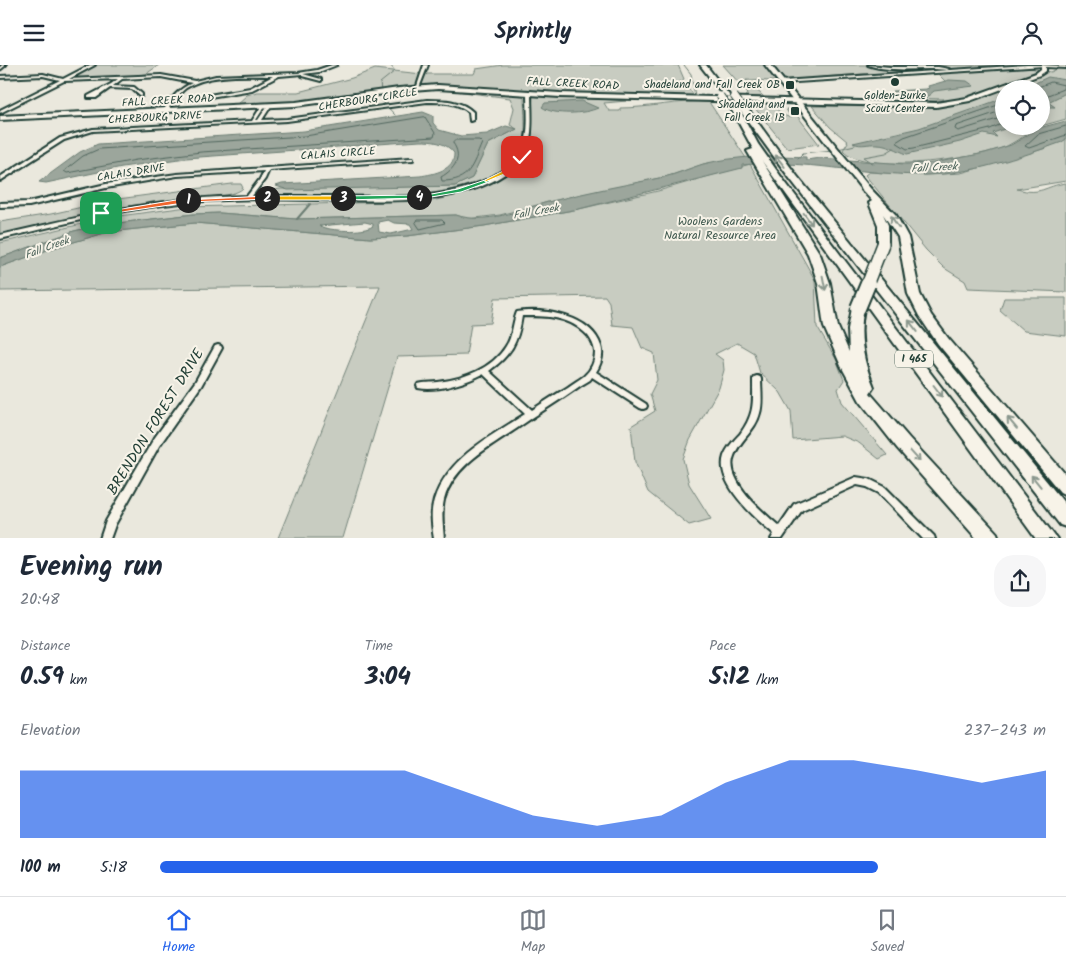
<!DOCTYPE html>
<html lang="en">
<head>
<meta charset="utf-8">
<style>
  :root { --surface:#fff; --page:#f6f6f7; --text:#1f2937; --muted:#747a83; --line:#e0e1e3; --accent:#2563eb }
  body { margin:0; font-family:Kalam,sans-serif; background:var(--page); color:var(--text); height:100vh; display:flex; flex-direction:column; font-size:19px; white-space:nowrap }
  * { box-sizing:border-box; margin:0 }
  p { font-size:16px; color:var(--muted) }
  .icon { flex:none; width:28px; height:28px; fill:none; stroke:currentColor; stroke-width:2; stroke-linecap:round; stroke-linejoin:round }
  .map { position:relative; height:473px; overflow:hidden }
  .panel { display:flex; flex-direction:column; background:var(--surface); flex:1 }
  .panel>* { flex:none }
  .fabs { position:absolute; left:995px; top:15px; display:grid; gap:10px }
  .fabs a { display:grid; place-items:center; width:55px; height:55px; border-radius:50%; background:var(--surface); box-shadow:0 2px 12px #0003; font-size:25px }
  .pin { position:absolute; display:grid; place-items:center; width:42px; height:42px; color:#fff; margin:-21px; border-radius:10px; box-shadow:0 2px 8px #0006 }
  .km { position:absolute; width:25px; height:25px; margin:-12px; border-radius:50%; background:#222; color:#fff; font-size:14px; line-height:25px; text-align:center }
  .round { display:grid; place-items:center; flex:none; width:52px; height:52px; border-radius:20px; background:var(--page) }
  .summary { display:flex; align-items:center; justify-content:space-between; height:85px; padding:0 20px }
  h1 { font-size:28px; font-weight:700; line-height:38px }
  .figures { display:grid; grid-template-columns:repeat(3,1fr); gap:8px; height:85px; padding:5px 20px }
  .figures div { display:grid; align-content:center }
  .figures b { font-size:25px; font-weight:700 }
  .figures small { font-size:14px; font-weight:400 }
  .figures p { font-size:14px }
  .chart { height:140px; padding:10px 20px }
  .chart p { display:flex; justify-content:space-between }
  .chart svg { width:100%; height:90px; margin-top:5px; fill:var(--accent); opacity:.7 }
  ul { padding:0 20px; list-style:none; font-size:16px }
  li { display:grid; grid-template-columns:80px 60px 1fr; align-items:center; height:38px }
  li i { height:12px; border-radius:6px; background:var(--accent) }
  header { display:flex; justify-content:space-between; align-items:center; height:65px; padding:0 20px; background:var(--surface); font-size:22px; font-weight:700 }
  .menu { display:flex; justify-content:space-around; align-items:center; height:70px; border-top:1px solid var(--line); background:var(--surface); font-size:14px; color:var(--muted) }
  .menu a { display:grid; justify-items:center; gap:2px }
  .menu .active { color:var(--accent) }
  .map>svg:first-child { display:block }
  .green { fill:#c8ccc1; stroke:#74847a }
  .water { fill:#9ca69c; stroke:#6a7c72; fill-rule:evenodd }
  .lines { fill:none; stroke-linecap:round; stroke-linejoin:round }
  .shore { stroke:#51675e; stroke-width:1 }
  .stream-far1 { stroke:#6a7c72; stroke-width:1 }
  .stream { stroke:#6a7c72; stroke-width:2 }
  .street-casing { stroke:#1f3d34; stroke-width:4 }
  .secondary-casing { stroke:#1f3d34; stroke-width:4 }
  .primary-casing { stroke:#1f3d34; stroke-width:4 }
  .highway-casing { stroke:#1f3d34; stroke-width:4 }
  .street { fill:#f7f3e8; fill-rule:evenodd }
  .secondary { fill:#f7f3e8; fill-rule:evenodd }
  .primary { fill:#f7f3e8; fill-rule:evenodd }
  .highway { fill:#f7f3e8; fill-rule:evenodd }
  .highway-bridge-far2-casing { stroke:#1f3d34; stroke-width:9; stroke-linecap:butt }
  .highway-bridge-far1-casing { stroke:#1f3d34; stroke-width:14; stroke-linecap:butt }
  .highway-bridge-casing { stroke:#1f3d34; stroke-width:18; stroke-linecap:butt }
  .highway-bridge-far2 { stroke:#f7f3e8; stroke-width:7 }
  .highway-bridge-far1 { stroke:#f7f3e8; stroke-width:11 }
  .highway-bridge { stroke:#f7f3e8; stroke-width:14 }
  .oneway { stroke:#8b988e }
  .split-1 { fill:#f0652b; stroke:#fff }
  .split-2 { fill:#f0652b; stroke:#fff }
  .split-3 { fill:#f5b400; stroke:#fff }
  .split-4 { fill:#22a559; stroke:#fff }
  .split-5 { fill:#22a559; stroke:#fff }
  .split-6 { fill:#f5b400; stroke:#fff }
  .poi-dot { fill:#1f3d34; stroke:#f7f3e8; stroke-width:2 }
  .labels { text-anchor:middle; dominant-baseline:central; stroke-width:4; stroke-linejoin:round; paint-order:stroke }
  .far-street-label { font-size:11px; fill:#1f3d34; stroke:#f7f3e8 }
  .far-poi-label { font-size:11px; fill:#1f3d34; stroke:#f7f3e8; text-anchor:end }
  .far-water-label { font-size:11px; font-style:italic; fill:#445c53; stroke:#f7f3e8 }
  .shield { fill:#f7f3e8; stroke:#60746a; stroke-width:1 }
  .shield-label { font-size:11px; font-weight:bold; fill:#1f3d34 }
  .park-label { font-size:12px; fill:#415a50; stroke:#f7f3e8 }
  .near-street-label { font-size:15px; fill:#1f3d34; stroke:#f7f3e8 }
</style>
</head>
<body>
<header><svg class="icon" aria-label="menu" viewBox="0 0 24 24"><path d="M4 6h16M4 12h16M4 18h16"/></svg>Sprintly<svg class="icon" aria-label="person" viewBox="0 0 24 24"><circle cx="12" cy="8" r="4"/><path d="M4 21q1-7 8-7t8 7"/></svg></header>
<div class="map">
<svg width="1066" height="474" viewBox="0 0 1066 474">
  <rect width="100%" height="100%" fill="#eae8dd"/>
  <filter id="ink" filterUnits="userSpaceOnUse"><feTurbulence type="fractalNoise" baseFrequency=".02" numOctaves="2"/><feDisplacementMap in="SourceGraphic" scale="10" xChannelSelector="R" yChannelSelector="G"/><feConvolveMatrix kernelMatrix="1 2 1 2 8 2 1 2 1" color-interpolation-filters="sRGB"/></filter>
  <g filter="url(#ink)">
    <path class="green" d="M 97,0 L 159,0 L 146,9 L 133,11 L 68,14 Z
      M 503,0 L 678,0 L 684,14 L 678,18 L 691,26 L 696,34 L 520,29 L 524,31 C 524,46 527,66 523,80 C 516,111 449,128 421,129 C 370,133 317,131 265,129 L 256,127 L 281,124 L 455,121 L 472,113 L 488,79 L 517,64 L 510,60 L 514,43 L 510,33 L 447,25 L 458,24 L 443,22 L 304,37 L 236,40 L 247,30 L 257,27 L 298,27 L 352,13 L 375,4 L 422,9 L 474,9 L 476,4 Z
      M 723,0 L 1021,0 L 973,5 L 862,9 L 771,16 L 746,15 L 783,50 L 791,53 L 786,44 L 792,44 L 819,79 L 787,83 L 746,32 L 748,28 Z
      M 1030,3 L 1051,7 L 1059,3 L 1066,4 L 1066,54 L 1041,61 L 1041,24 L 1004,24 L 1004,61 L 1041,61 C 1029,66 1019,75 1007,81 C 978,94 864,110 843,85 L 848,77 L 830,62 L 812,41 L 893,42 L 900,36 L 942,35 L 944,34 L 908,33 L 948,19 L 937,8 L 939,7 Z
      M 539,30 L 627,36 L 604,38 L 609,46 L 620,46 L 620,43 C 650,43 679,35 709,37 L 746,93 L 704,99 L 669,111 L 548,137 L 500,150 L 467,154 L 456,150 L 296,154 L 220,148 L 194,149 L 101,160 L 74,166 L 0,193 L 0,178 L 112,152 L 187,142 L 432,136 C 470,128 495,115 528,95 L 533,31 Z
      M 1066,74 L 1066,116 L 1017,124 C 1042,131 1044,121 1066,118 L 1066,227 L 968,223 L 965,216 L 944,203 L 926,185 L 865,110 L 869,107 L 924,110 L 961,108 L 1043,84 Z
      M 750,99 L 815,215 L 817,262 L 836,294 L 844,315 L 838,324 L 842,337 L 887,390 L 879,394 L 859,378 L 842,371 L 793,375 L 791,346 L 780,327 L 760,308 L 754,288 L 737,278 L 715,289 L 723,295 L 724,305 L 719,323 L 690,375 L 683,394 L 689,419 L 711,454 L 689,460 L 648,427 L 635,397 L 631,361 L 655,346 L 650,329 L 657,315 L 654,288 L 642,283 L 633,262 L 612,260 L 609,237 L 605,231 L 495,233 L 491,258 L 471,259 L 466,290 L 397,292 L 343,473 L 278,473 L 380,221 L 0,226 L 0,202 L 50,184 L 108,167 L 195,158 L 370,173 L 407,171 L 484,161 L 579,144 L 658,126 Z
      M 232,119 L 241,119 L 243,123 C 233,134 192,132 176,134 C 116,140 59,158 0,169 L 0,157 L 51,149 L 118,134 Z
      M 1004,233 L 1066,233 L 1066,271 L 1024,266 L 1000,245 Z"/>
    <path class="water" d="M 1048,12 L 1066,15 L 1066,28 L 1048,37 L 1055,42 L 1041,42 L 1041,24 L 1022,24 Z
      M 949,15 L 967,16 L 974,21 L 934,26 L 928,31 L 900,31 L 893,26 L 926,24 L 929,23 L 928,21 Z
      M 1004,33 L 1004,61 L 1013,61 L 993,68 L 997,72 L 984,69 L 960,77 L 907,89 C 898,86 888,79 877,79 C 868,78 862,82 853,78 L 919,63 Z
      M 582,36 L 598,43 C 585,49 554,51 542,42 L 545,38 Z
      M 423,47 L 433,51 L 433,58 L 439,65 L 461,71 L 487,69 L 506,61 L 517,64 L 488,79 L 472,113 L 455,121 L 288,125 L 276,121 L 282,119 L 420,111 C 434,109 455,105 454,88 C 446,77 432,76 420,76 L 186,93 L 122,102 L 46,118 L 39,117 L 80,87 L 98,79 L 304,66 Z
      M 1066,56 L 1066,74 L 1062,77 C 1018,93 972,109 925,110 C 864,110 803,94 742,100 L 742,103 L 579,144 L 484,161 L 407,171 L 370,173 L 195,158 L 108,167 L 50,184 L 0,202 L 0,193 L 74,166 L 101,160 L 194,149 L 220,148 L 296,154 L 456,150 C 485,160 520,145 548,137 C 586,127 625,120 664,112 C 677,109 690,103 703,99 C 735,91 773,90 806,92 L 806,95 L 820,93 L 906,99 L 933,98 L 985,88 L 1011,80 L 1039,63 ZM 388,155 L 394,158 L 410,159 L 413,164 L 391,169 L 379,167 L 378,157 ZM 365,157 L 373,159 L 373,161 C 363,168 330,166 319,161 Z"/>
    <g class="lines">
      <path class="shore" d="M 1033,24 L 1051,17 L 1064,20 L 1063,24 L 1048,30 L 1041,37
        M 1004,38 L 904,72 L 896,77 L 907,84 L 914,83 L 990,64 L 1004,58
        M 1004,45 L 956,61 L 955,64 L 958,66 L 1004,52
        M 425,52 L 435,68 L 434,72 L 201,87 L 136,95 L 67,108 L 64,106 L 83,91 L 99,84 L 305,71 Z
        M 1066,61 L 1038,69 L 1025,81 L 1029,83 L 1066,70
        M 456,75 L 479,75 L 482,78 C 472,101 470,116 442,116 L 441,112 C 455,104 463,92 453,78 Z
        M 418,155 L 442,155 L 445,158 L 420,164 L 416,158 Z"/>
      <path class="stream-far1" d="M 684,0 L 691,9 L 695,31
        M 381,26 L 380,18 L 395,6 L 390,0
        M 379,29 L 383,32 L 382,36 L 395,50
        M 838,84 L 855,80
        M 798,93 L 803,88 L 833,85
        M 874,99 L 864,92 L 886,88 L 894,83"/>
      <path class="stream" d="M 297,154 L 310,139"/>
      <g class="street-casing">
        <path id="street" d="M 2,0 L 6,0 L 0,5 L 0,2 Z
          M 90,0 L 95,0 L 69,14 L 161,10 L 195,16 L 216,11 L 298,8 L 317,5 L 332,0 L 337,0 L 319,7 L 303,9 L 321,14 L 321,16 L 302,11 L 302,9 L 279,11 L 252,25 L 210,32 L 209,32 L 209,30 L 250,23 L 273,11 C 247,11 209,8 186,23 C 178,29 172,39 166,47 L 165,47 L 163,46 C 171,34 178,24 192,18 L 161,12 L 122,14 L 113,21 L 134,22 L 142,29 L 142,31 L 140,31 L 132,24 L 110,23 L 96,33 L 88,33 L 88,31 L 111,19 L 118,14 L 64,16 L 0,48 L 0,45 L 60,15 L 43,11 L 0,13 L 0,11 L 43,9 L 63,14 Z
          M 424,0 L 428,0 L 419,23 L 416,24 Z
          M 868,0 L 890,2 L 938,2 L 949,4 L 947,5 C 923,2 890,8 868,0 Z
          M 1027,0 L 1045,0 L 1043,1 L 781,18 L 779,17 L 781,16 Z
          M 529,27 L 531,28 C 531,52 536,82 517,100 C 514,104 509,106 505,109 C 457,142 377,135 321,135 C 274,134 228,133 181,138 C 120,144 60,160 0,174 L 0,170 C 83,151 160,132 247,131 L 260,114 L 264,106 L 177,111 L 106,123 L 29,141 L 0,142 L 0,138 L 29,137 L 106,119 L 177,109 L 411,93 L 413,93 L 413,95 L 269,105 L 265,114 L 252,131 C 279,131 305,131 332,131 C 386,132 456,138 502,106 C 509,102 515,98 519,91 C 531,73 527,48 527,28 Z
          M 427,35 C 443,35 461,35 473,47 L 473,55 L 470,56 L 469,47 C 457,37 442,37 427,37 L 287,56 L 93,66 L 64,75 L 0,116 L 0,112 L 60,73 L 93,64 L 252,56 L 262,40 L 263,40 L 265,41 L 256,55 L 258,55 L 268,40 L 269,40 L 271,41 L 262,55 L 287,54 Z
          M 517,247 C 544,243 591,250 601,281 C 604,290 601,299 596,307 L 646,339 L 647,341 L 646,343 L 643,344 L 640,343 L 592,312 L 590,315 L 580,321 C 559,336 537,349 516,364 C 489,382 453,401 444,435 C 441,448 443,461 444,474 L 434,474 C 432,461 430,448 434,435 C 447,393 491,371 525,349 L 483,309 C 466,318 437,327 418,323 L 417,321 L 418,319 C 425,317 431,318 438,317 C 463,314 492,304 506,281 C 513,271 512,259 517,247 ZM 522,251 C 545,251 567,251 584,267 C 590,272 594,279 595,287 C 595,296 591,305 584,311 C 579,315 573,318 568,322 C 556,329 544,337 532,345 L 489,306 C 511,290 518,278 522,251 Z
          M 218,280 L 221,281 L 222,283 L 201,321 L 159,381 L 115,460 L 110,474 L 100,474 L 106,456 L 153,375 L 195,317 L 215,281 Z
          M 757,311 L 760,312 L 761,314 C 761,325 763,338 760,348 C 756,365 740,375 734,391 C 724,415 763,447 779,461 L 794,439 L 856,412 L 869,414 L 885,422 L 934,471 L 935,474 L 923,474 L 879,428 L 867,422 L 857,420 L 802,445 L 782,474 L 771,474 L 774,469 C 755,453 715,418 724,391 C 727,383 734,375 740,369 C 755,348 753,338 753,314 L 754,312 Z"/>
      </g>
      <g class="secondary-casing">
        <path id="secondary" d="M 1041,0 L 1066,1 L 1066,3 L 1046,2 L 1046,6 L 1040,10 L 970,36 L 936,42 L 560,32 L 438,24 L 399,27 L 296,41 L 0,55 L 0,51 L 296,37 L 399,23 L 438,20 L 560,28 L 936,38 L 967,33 L 1036,8 L 1041,4 Z"/>
      </g>
      <g class="primary-casing">
        <path id="primary" d="M 765,0 L 771,0 L 870,123 L 870,127 L 864,127 Z"/>
      </g>
      <g class="highway-casing">
        <path id="highway" d="M 700,0 L 706,0 L 729,30 L 729,32 L 725,32 Z
          M 736,36 L 742,36 L 797,111 L 1066,440 L 1066,462 L 1060,460 L 791,115 L 736,40 Z
          M 730,38 L 736,38 L 758,79 L 782,113 L 1057,474 L 1036,474 L 762,96 L 820,189 L 830,218 L 838,262 L 849,287 L 848,264 L 852,243 L 858,239 L 864,243 C 858,271 863,296 874,322 L 870,328 L 909,373 L 997,468 L 999,474 L 977,474 L 897,383 L 860,336 L 841,301 L 824,262 L 818,218 L 808,189 L 747,86 L 753,84 L 729,40 Z
          M 867,122 L 870,123 L 896,150 L 908,172 L 920,229 L 931,250 L 948,273 L 1066,410 L 1066,430 L 1060,427 L 938,279 L 919,251 L 908,229 L 898,172 L 883,149 L 888,160 L 888,179 L 883,182 L 878,179 L 878,160 L 869,138 L 872,136 L 862,125 Z"/>
      </g>
      <use href="#street" class="street"/>
      <use href="#secondary" class="secondary"/>
      <use href="#primary" class="primary"/>
      <use href="#highway" class="highway"/>
      <g class="highway-bridge-far2-casing">
        <path id="highway-bridge-far2" d="M 720,31 L 726,40
          M 734,31 L 739,38"/>
      </g>
      <g class="highway-bridge-far1-casing">
        <path id="highway-bridge-far1" d="M 867,220 L 883,179"/>
      </g>
      <g class="highway-bridge-casing">
        <path id="highway-bridge" d="M 858,243 L 868,219"/>
      </g>
      <use href="#highway-bridge-far2" class="highway-bridge-far2"/>
      <use href="#highway-bridge-far1" class="highway-bridge-far1"/>
      <use href="#highway-bridge" class="highway-bridge"/>
    </g>
    <defs><path id="oneway-shaft" d="M-6 0H5M1.5-3L5.5 0L1.5 3" fill="none" stroke-width="1.6" stroke-linecap="round" stroke-linejoin="round" transform="scale(1.25)"/></defs>
    <g class="oneway">
      <use href="#oneway-shaft" transform="translate(780 96) rotate(-128)"/>
      <use href="#oneway-shaft" transform="translate(808 154) rotate(54)"/>
      <use href="#oneway-shaft" transform="translate(895 157) rotate(-124)"/>
      <use href="#oneway-shaft" transform="translate(824 218) rotate(79)"/>
      <use href="#oneway-shaft" transform="translate(913 261) rotate(-128)"/>
      <use href="#oneway-shaft" transform="translate(938 326) rotate(53)"/>
      <use href="#oneway-shaft" transform="translate(1012 358) rotate(-130)"/>
      <use href="#oneway-shaft" transform="translate(915 391) rotate(48)"/>
      <use href="#oneway-shaft" transform="translate(1036 416) rotate(-129)"/>
    </g>
  </g>
  <path class="split-1" d="M 188,133 L 190,137 L 101,150 L 98,148 Z"/>
  <path class="split-2" d="M 267,131 L 269,134 L 188,137 L 185,135 Z"/>
  <path class="split-3" d="M 264,131 L 343,131 L 346,133 L 343,135 L 267,135 Z"/>
  <path class="split-4" d="M 419,130 L 422,133 L 343,135 L 340,133 L 343,131 Z"/>
  <path class="split-5" d="M 485,115 L 491,116 L 461,127 L 419,134 L 416,132 L 458,124 Z"/>
  <path class="split-6" d="M 520,91 L 525,92 L 509,107 L 485,117 L 485,115 L 505,105 Z"/>
  <g class="poi-dot">
    <circle cx="895" cy="17" r="5"/>
    <rect x="785" y="15" width="10" height="10" rx="2.5"/>
    <rect x="790" y="41" width="10" height="10" rx="2.5"/>
  </g>
  <g class="labels">
    <g class="far-street-label">
      <text transform="translate(573 19) rotate(3)">FALL CREEK ROAD</text>
      <text transform="translate(368 35) rotate(-9)">CHERBOURG CIRCLE</text>
      <text transform="translate(168 36) rotate(-3)">FALL CREEK ROAD</text>
      <text transform="translate(155 53) rotate(-3)">CHERBOURG DRIVE</text>
      <text transform="translate(338 89) rotate(-4)">CALAIS CIRCLE</text>
      <text transform="translate(131 108) rotate(-9)">CALAIS DRIVE</text>
    </g>
    <g class="far-poi-label">
      <text x="780" y="20">Shadeland and Fall Creek OB</text>
      <text x="895" y="31" text-anchor="middle">Golden-Burke<tspan x="895" dy="13">Scout Center</tspan></text>
      <text x="785" y="40">Shadeland and<tspan x="785" dy="13">Fall Creek IB</tspan></text>
    </g>
    <g class="far-water-label">
      <text transform="translate(934 103) rotate(-3)">Fall Creek</text>
      <text transform="translate(536 147) rotate(-10)">Fall Creek</text>
      <text transform="translate(47 183) rotate(-20)">Fall Creek</text>
    </g>
    <rect class="shield" x="895" y="285.5" width="38" height="17" rx="4"/>
    <g class="shield-label">
      <text x="914" y="294">I 465</text>
    </g>
    <g class="park-label">
      <text x="720" y="156">Woolens Gardens<tspan x="720" dy="14">Natural Resource Area</tspan></text>
    </g>
    <g class="near-street-label">
      <text transform="translate(156 357) rotate(-58)">BRENDON FOREST DRIVE</text>
    </g>
  </g>
</svg>
<div class="fabs">
<a><svg class="icon" aria-label="locate" viewBox="0 0 24 24"><circle cx="12" cy="12" r="6"/><path d="M12 2v4M12 18v4M2 12h4M18 12h4"/></svg></a>
</div>
<div class="pin" style="left:101px;top:148px;background:#1e9e55"><svg class="icon" aria-label="arrive" viewBox="0 0 24 24"><path d="M6 21V4h12l-3 4 3 4H6"/></svg></div>
<div class="pin" style="left:522px;top:92px;background:#d93025"><svg class="icon" aria-label="check" viewBox="0 0 24 24"><path d="M5 12l5 5 9-10"/></svg></div>
<b class="km" style="left:188px;top:135px">1</b>
<b class="km" style="left:267px;top:133px">2</b>
<b class="km" style="left:343px;top:133px">3</b>
<b class="km" style="left:419px;top:132px">4</b>
</div>
<section class="panel">
<div class="summary"><div><h1>Evening run</h1><p>20:48</p></div><a class="round"><svg class="icon" aria-label="share" viewBox="0 0 24 24"><path d="M12 15V3M7 8l5-5 5 5M5 13v7h14v-7"/></svg></a></div>
<div class="figures">
<div><p>Distance</p><b>0.59<small> km</small></b></div>
<div><p>Time</p><b>3:04</b></div>
<div><p>Pace</p><b>5:12<small> /km</small></b></div>
</div>
<div class="chart"><p><span>Elevation</span>237–243 m</p>
<svg viewBox="0 0 160 44" preserveAspectRatio="none"><path d="M0 44V11L10 11L20 11L30 11L40 11L50 11L60 11L70 22L80 33L90 38L100 33L110 17L120 6L130 6L140 11L150 17L160 11V44z"/></svg>
</div>
<ul>
<li><b>100 m</b>5:18<i style="width:81%"></i></li>
</ul>
</section>
<nav class="menu">
<a class="active"><svg class="icon" aria-label="home" viewBox="0 0 24 24"><path d="M3 11l9-7 9 7M6 9v11h12V9"/></svg>Home</a>
<a><svg class="icon" aria-label="map" viewBox="0 0 24 24"><path d="M3 6l6-2 6 2 6-2v14l-6 2-6-2-6 2zM9 4v14M15 6v14"/></svg>Map</a>
<a><svg class="icon" aria-label="saved" viewBox="0 0 24 24"><path d="M7 4h10v16l-5-4-5 4z"/></svg>Saved</a>
</nav>
</body>
</html>
